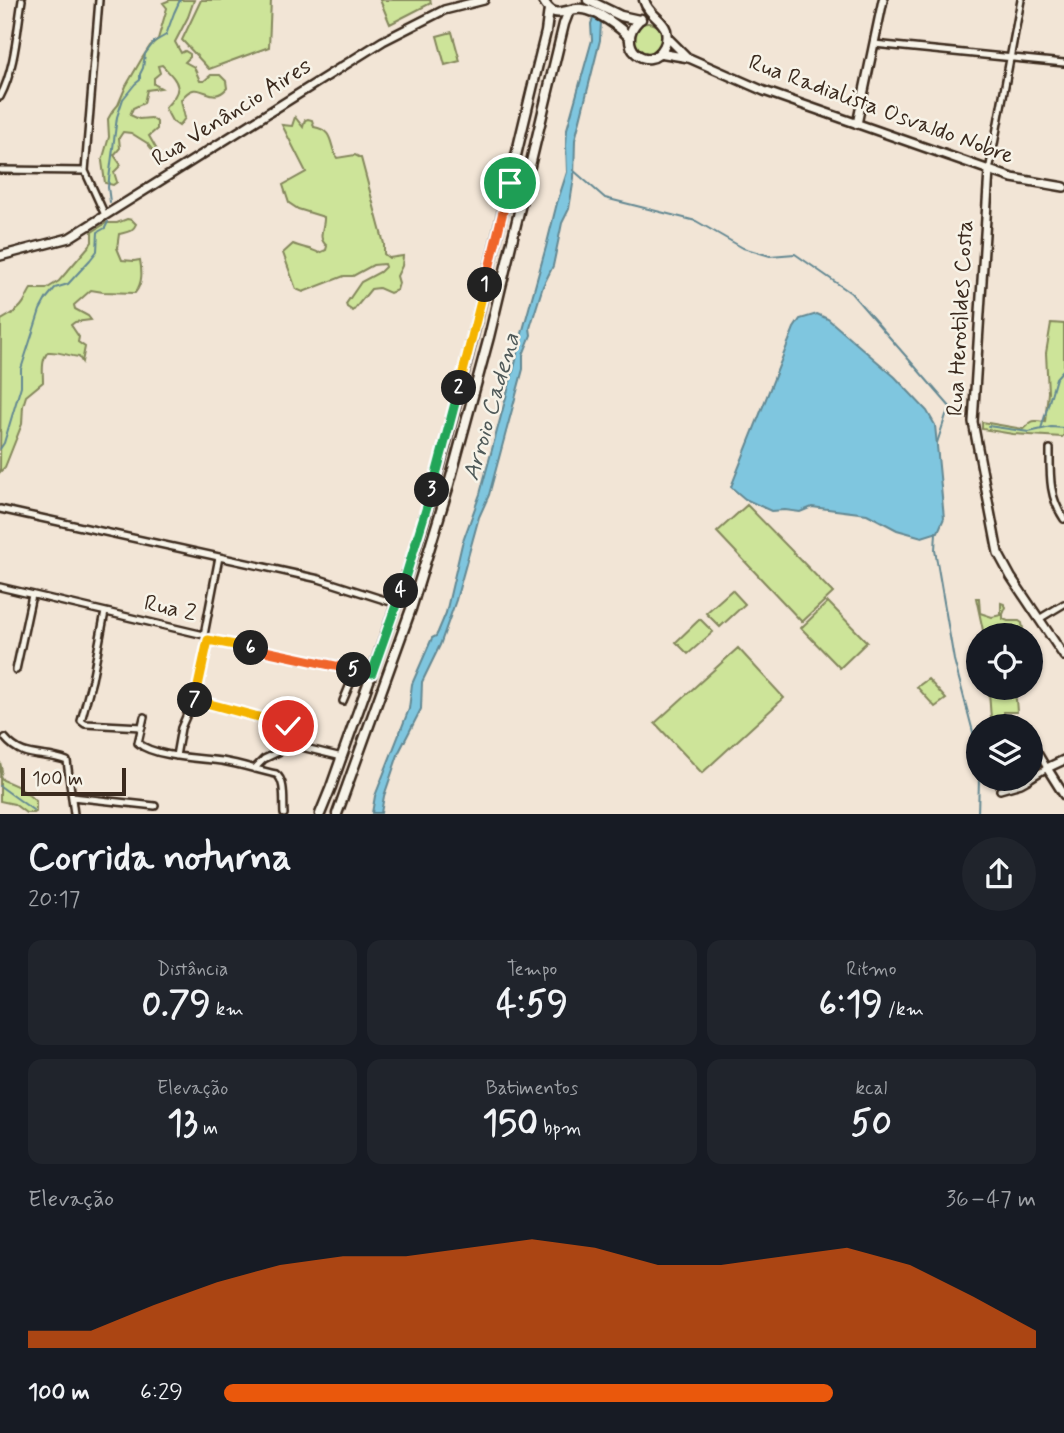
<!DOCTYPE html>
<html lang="pt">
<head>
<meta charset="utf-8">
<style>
  :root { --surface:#171b24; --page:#20242c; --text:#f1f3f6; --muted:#9ea1a6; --accent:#ea580c }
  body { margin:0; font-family:Mynerve,sans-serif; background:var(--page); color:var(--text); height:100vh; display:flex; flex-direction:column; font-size:26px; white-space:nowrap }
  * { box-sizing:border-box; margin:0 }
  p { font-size:23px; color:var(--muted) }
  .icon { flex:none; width:38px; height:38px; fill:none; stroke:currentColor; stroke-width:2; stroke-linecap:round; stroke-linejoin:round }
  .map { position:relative; height:814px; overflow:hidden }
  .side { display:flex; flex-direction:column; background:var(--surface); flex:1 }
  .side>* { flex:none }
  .buttons { position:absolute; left:966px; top:623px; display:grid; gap:14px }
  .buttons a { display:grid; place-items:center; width:77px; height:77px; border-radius:50%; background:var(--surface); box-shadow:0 2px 5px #0004; font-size:35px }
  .scale { position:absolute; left:21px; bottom:18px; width:105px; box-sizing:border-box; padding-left:7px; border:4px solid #3b2a1e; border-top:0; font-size:19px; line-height:24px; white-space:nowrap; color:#3b2a1e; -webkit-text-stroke:5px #f7f3e8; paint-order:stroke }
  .pin { position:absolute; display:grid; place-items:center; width:60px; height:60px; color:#fff; margin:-30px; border:4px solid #fff; border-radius:50%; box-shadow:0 2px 7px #0007 }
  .km { position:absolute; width:35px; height:35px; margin:-18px; border-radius:50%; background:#222; color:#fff; font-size:19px; line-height:35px; text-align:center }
  .round { display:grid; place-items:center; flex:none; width:74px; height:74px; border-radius:37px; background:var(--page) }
  .overview { display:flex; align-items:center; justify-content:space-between; height:119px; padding:0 28px }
  h1 { font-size:38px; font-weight:800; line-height:52px }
  .figures { display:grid; grid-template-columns:repeat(3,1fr); gap:10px; height:119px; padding:7px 28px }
  .figures div { display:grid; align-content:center; border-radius:14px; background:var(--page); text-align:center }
  .figures b { font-size:35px; font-weight:800 }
  .figures small { font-size:19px; font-weight:400 }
  .figures p { font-size:19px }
  .chart { height:196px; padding:14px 28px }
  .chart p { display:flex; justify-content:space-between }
  .chart svg { width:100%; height:126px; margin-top:7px; fill:var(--accent); opacity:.7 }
  ul { padding:0 28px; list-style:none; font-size:23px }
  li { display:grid; grid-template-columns:112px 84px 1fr; align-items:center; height:52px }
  li i { height:18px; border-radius:9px; background:var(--accent) }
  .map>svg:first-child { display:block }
  .green { fill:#cde499; stroke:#84875c; stroke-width:2 }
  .water { fill:#7fc6df; stroke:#648892; stroke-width:2 }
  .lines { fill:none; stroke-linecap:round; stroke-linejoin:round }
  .stream { stroke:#648892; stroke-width:2 }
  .minor-casing { stroke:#3b2a1e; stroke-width:10 }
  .tertiary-casing { stroke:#3b2a1e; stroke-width:12 }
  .secondary-casing { stroke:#3b2a1e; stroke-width:13 }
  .minor { stroke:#f7f3e8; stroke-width:5 }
  .tertiary { stroke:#f7f3e8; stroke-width:7 }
  .secondary { stroke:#f7f3e8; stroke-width:8 }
  .split-1-casing { stroke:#fff; stroke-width:14 }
  .split-2-casing { stroke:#fff; stroke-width:14 }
  .split-3-casing { stroke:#fff; stroke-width:14 }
  .split-4-casing { stroke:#fff; stroke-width:14 }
  .split-5-casing { stroke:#fff; stroke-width:14 }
  .split-6-casing { stroke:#fff; stroke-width:14 }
  .split-7-casing { stroke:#fff; stroke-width:14 }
  .split-8-casing { stroke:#fff; stroke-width:14 }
  .split-1 { stroke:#f0652b; stroke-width:9 }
  .split-2 { stroke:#f5b400; stroke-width:9 }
  .split-3 { stroke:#22a559; stroke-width:9 }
  .split-4 { stroke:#22a559; stroke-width:9 }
  .split-5 { stroke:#22a559; stroke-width:9 }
  .split-6 { stroke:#f0652b; stroke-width:9 }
  .split-7 { stroke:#f5b400; stroke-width:9 }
  .split-8 { stroke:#f5b400; stroke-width:9 }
  .labels { text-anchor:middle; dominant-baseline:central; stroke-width:5; stroke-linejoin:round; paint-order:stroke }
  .street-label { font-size:23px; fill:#3b2a1e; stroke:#f7f3e8 }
  .water-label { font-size:24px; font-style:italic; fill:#4f5958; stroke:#f7f3e8 }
</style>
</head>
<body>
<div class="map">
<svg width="1064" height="814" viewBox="0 0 1064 814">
  <rect width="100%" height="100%" fill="#f2e5d6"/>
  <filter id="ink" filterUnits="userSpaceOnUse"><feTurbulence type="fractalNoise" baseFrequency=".0143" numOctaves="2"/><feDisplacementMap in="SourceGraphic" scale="14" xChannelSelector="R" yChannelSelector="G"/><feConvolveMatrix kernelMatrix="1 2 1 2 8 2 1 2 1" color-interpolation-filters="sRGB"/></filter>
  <g filter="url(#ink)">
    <path class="green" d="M 170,0 L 194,0 L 188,17 L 175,42 L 181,53 L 185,51 L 190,54 L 190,57 L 185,62 L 194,67 L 200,81 L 204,81 L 211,75 L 220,75 L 226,81 L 227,88 C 210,108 199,74 181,100 L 185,118 L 179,126 L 172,121 L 165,108 C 185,88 179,83 162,65 L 158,66 L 160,73 L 154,78 L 154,84 L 161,88 L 147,90 L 144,103 L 133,108 L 130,115 L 139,119 L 151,118 L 157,122 L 157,129 L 149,136 L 157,150 L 154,152 L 147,143 L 131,133 L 123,132 L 119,138 L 120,148 L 114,155 L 121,165 L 114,172 L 117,182 L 113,185 L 105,183 L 102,161 L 109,137 L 108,119 L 112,112 L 118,105 L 126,86 L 141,60 L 150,46 L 158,39 L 167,8 L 163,3 Z
      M 201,0 L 271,0 L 269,47 L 209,69 L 182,40 Z
      M 380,0 L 430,0 L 431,3 L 390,24 Z
      M633 38a15 15 0 1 1 30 0a15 15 0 1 1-30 0Z
      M 452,32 L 460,61 L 445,65 L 437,36 Z
      M 295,117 L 303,127 L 305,120 L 308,119 L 312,120 L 314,127 C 334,130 329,145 337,158 L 355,155 L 361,158 L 384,244 L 384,254 L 389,258 L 403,256 L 402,266 L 397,276 L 399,283 L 397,290 L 390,293 L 379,288 L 371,289 L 353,311 L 347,307 L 346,304 L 361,282 L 380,272 L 385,267 L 384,264 L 373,265 L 353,276 L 344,276 L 303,292 L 296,289 L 283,253 L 293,244 C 302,248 311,248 319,253 L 326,250 L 327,246 C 316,237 325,228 324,217 L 298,209 L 289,203 L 283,185 L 306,172 L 282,125 L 292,126 Z
      M 127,219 L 132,220 L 136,224 C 133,232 127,232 119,234 L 117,248 L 122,260 L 134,261 L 140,260 C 142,271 143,283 135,293 L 103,292 L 91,290 L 74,305 L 75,309 L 88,316 L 91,320 L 75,322 L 71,325 L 79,337 L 78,342 L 85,347 L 82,362 L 79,357 C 67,356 61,351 48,352 C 41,360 43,372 43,382 L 26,396 L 23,406 L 22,424 L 5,467 L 0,472 L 1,320 C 10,315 20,310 25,300 C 27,296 29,292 31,289 L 46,289 L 59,281 L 89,246 L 92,242 L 92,232 L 106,223 L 117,223 Z
      M 1051,323 L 1064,324 L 1064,435 L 1062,437 L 1013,434 L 982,429 L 982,422 L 1023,429 C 1033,420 1032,420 1045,422 L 1048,392 L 1046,353 Z
      M 747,505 L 833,593 L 802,622 L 717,532 Z
      M 732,590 L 745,604 L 720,627 L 706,613 Z
      M 976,598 L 979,598 L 980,613 L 992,617 L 1001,615 L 1001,603 L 1004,604 L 1006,607 L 1003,614 L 1003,619 L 1008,621 L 1019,621 L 1022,623 L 1024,635 L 984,635 Z
      M 828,602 L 867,642 L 840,668 L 801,628 Z
      M 700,619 L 713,632 L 688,654 L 676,642 Z
      M 738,648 L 784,698 L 702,773 L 655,723 Z
      M 928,679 L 946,699 L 935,707 L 917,687 Z
      M 988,688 L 999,688 L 1002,695 L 1013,695 L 1016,699 L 1017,712 L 1004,712 L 1004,719 L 1007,726 L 993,726 C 989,715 991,701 988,688 Z
      M 0,762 L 2,771 L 0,776 L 3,780 L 17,786 L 36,801 L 36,812 L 34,813 L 26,813 L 14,804 L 0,801 Z"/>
    <path class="water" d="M 593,18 L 601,22 L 600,40 L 575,140 L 574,178 L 569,209 L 562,223 L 553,266 L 543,286 L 530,328 L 531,335 L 523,355 L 523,369 L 489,495 L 479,517 L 456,600 L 440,645 L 422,682 L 421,709 L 399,752 L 384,796 L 381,813 L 372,813 L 375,796 L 409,709 L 412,684 L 432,638 L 436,636 L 438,632 L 446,613 L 462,544 L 480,494 L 516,360 L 518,348 L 546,247 L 557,203 L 567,172 L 566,146 L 567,129 L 592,40 L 591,24 Z
      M 817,314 L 828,319 L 895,377 L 927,411 L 935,425 L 944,518 L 938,532 L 922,537 L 897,530 L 867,514 L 812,507 L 800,512 L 785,510 L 771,511 L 745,499 L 731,487 L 794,328 L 800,319 Z"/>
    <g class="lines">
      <path class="stream" d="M 573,170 L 605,198 L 696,221 L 743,248 L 770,256 L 795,254 L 851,293 L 951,408 L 964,416
        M 110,202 L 108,187 L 117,117 L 123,99 L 135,84 L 140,80 L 140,74 L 143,68 L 145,54 L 154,42 L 166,35 L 174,13 L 180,0
        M 988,426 L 1029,432 L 1051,427 L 1064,428
        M 1041,429 L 1056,378 L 1064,369
        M 937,443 L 946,415 L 950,409
        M 0,449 L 4,443 L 21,386 L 21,369 L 40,310 L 46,299 L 55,288 L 68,284 L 90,260 L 97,251 L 98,232 L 105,228 L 108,222
        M 936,532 L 935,550 L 954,660 L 973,732 L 978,770
        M 0,786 L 33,810
        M 978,814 L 979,779"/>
      <g class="minor-casing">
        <path id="minor" d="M 99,0 L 85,171 L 105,215
          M 874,44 L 1064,63
          M 0,97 C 15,69 17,31 22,0
          M 0,170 L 85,171
          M 989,171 L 1021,0
          M 1050,449 C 1050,476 1049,497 1064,519
          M 0,509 L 319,579 L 397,604
          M 0,587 L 204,635 L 208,640 L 372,673
          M 105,612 L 92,680 L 81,721 L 85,724 L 142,727
          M 1039,619 L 1064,604
          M 204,635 L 219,557
          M 16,670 L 32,595
          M 195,701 L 277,722 C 292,728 293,730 293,745
          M 343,701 L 356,670
          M 144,717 L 138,743 C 154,757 201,758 222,761 C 240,764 258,770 276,774 C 286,781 283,801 284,814
          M 5,738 C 24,761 44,751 67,761 L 74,814
          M 1031,741 L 1047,768 L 1031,778
          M 176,756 L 181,728 L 188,712 L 195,701 L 208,640
          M 254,769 L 264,759 L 293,745 L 342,757
          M 1000,790 L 1021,784 L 1030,779
          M 72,797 L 155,806"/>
      </g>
      <g class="tertiary-casing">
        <path id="tertiary" d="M 667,37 L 688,58
          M 659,53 L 689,58 L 764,91 L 1012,178 L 1064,187
          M 857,124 L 883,0
          M 989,171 L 973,422 L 998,553 L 1011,577 L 1064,656
          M 0,256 L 69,238 L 383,41 L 444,10 L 484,0
          M 1064,760 L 1047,768 L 1064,795"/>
      </g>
      <g class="secondary-casing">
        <path id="secondary" d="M 543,0 C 555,23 566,7 582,9 C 597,10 620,27 630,38
          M 588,0 L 621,16 L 639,20 L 641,19
          M 639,20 C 613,45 649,75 664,47 C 667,42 667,36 666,30 C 662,18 649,16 644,0
          M 320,814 L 331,787 C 366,687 405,588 434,486 C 476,336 508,183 546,32 L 549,9
          M 337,814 L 411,609 L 448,488 L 489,337 L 564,24 L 569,11"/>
      </g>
      <use href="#minor" class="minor"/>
      <use href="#tertiary" class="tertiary"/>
      <use href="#secondary" class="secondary"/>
    </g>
  </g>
  <g class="lines" filter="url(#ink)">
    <g class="split-1-casing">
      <path id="split-1" d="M 485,285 L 510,183"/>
    </g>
    <g class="split-2-casing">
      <path id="split-2" d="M 459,388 L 485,285"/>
    </g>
    <g class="split-3-casing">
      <path id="split-3" d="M 432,490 L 459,388"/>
    </g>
    <g class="split-4-casing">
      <path id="split-4" d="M 401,591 L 432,490"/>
    </g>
    <g class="split-5-casing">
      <path id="split-5" d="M 354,670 L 372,673 L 401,591"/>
    </g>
    <g class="split-6-casing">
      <path id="split-6" d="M 251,648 L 354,670"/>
    </g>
    <g class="split-7-casing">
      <path id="split-7" d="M 195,700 L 208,640 L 251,648"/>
    </g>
    <g class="split-8-casing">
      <path id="split-8" d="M 195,700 L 277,722 L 288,726"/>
    </g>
    <use href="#split-1" class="split-1"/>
    <use href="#split-2" class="split-2"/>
    <use href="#split-3" class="split-3"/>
    <use href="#split-4" class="split-4"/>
    <use href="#split-5" class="split-5"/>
    <use href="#split-6" class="split-6"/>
    <use href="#split-7" class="split-7"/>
    <use href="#split-8" class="split-8"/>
  </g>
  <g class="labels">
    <g class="street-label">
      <text transform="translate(881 110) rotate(20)">Rua Radialista Osvaldo Nobre</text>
      <text transform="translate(232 113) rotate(-32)">Rua Venâncio Aires</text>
      <text transform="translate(961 318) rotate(-87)">Rua Herotildes Costa</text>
      <text transform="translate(170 609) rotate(13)">Rua 2</text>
    </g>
    <g class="water-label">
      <text transform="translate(492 407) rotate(-74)">Arroio Cadena</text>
    </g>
  </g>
</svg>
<div class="buttons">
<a><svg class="icon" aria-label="locate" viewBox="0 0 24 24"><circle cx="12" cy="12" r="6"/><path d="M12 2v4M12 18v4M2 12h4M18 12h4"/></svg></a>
<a><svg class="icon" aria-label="layers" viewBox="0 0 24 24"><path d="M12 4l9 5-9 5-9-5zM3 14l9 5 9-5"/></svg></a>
</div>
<div class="scale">100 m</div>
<div class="pin" style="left:510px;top:183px;background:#1e9e55"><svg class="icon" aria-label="arrive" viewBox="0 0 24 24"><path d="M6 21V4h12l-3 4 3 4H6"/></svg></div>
<div class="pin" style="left:288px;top:726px;background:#d93025"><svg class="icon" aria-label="check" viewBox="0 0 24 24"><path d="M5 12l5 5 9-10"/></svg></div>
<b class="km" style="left:485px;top:285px">1</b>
<b class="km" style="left:459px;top:388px">2</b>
<b class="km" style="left:432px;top:490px">3</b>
<b class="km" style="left:401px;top:591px">4</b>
<b class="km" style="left:354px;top:670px">5</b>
<b class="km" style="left:251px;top:648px">6</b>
<b class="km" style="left:195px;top:700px">7</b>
</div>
<section class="side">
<div class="overview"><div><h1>Corrida noturna</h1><p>20:17</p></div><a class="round"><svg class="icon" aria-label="share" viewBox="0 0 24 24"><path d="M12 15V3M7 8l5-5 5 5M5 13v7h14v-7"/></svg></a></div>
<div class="figures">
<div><p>Distância</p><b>0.79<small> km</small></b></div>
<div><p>Tempo</p><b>4:59</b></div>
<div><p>Ritmo</p><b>6:19<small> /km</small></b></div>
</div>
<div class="figures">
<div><p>Elevação</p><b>13<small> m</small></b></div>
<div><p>Batimentos</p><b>150<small> bpm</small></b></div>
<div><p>kcal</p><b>50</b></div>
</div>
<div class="chart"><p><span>Elevação</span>36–47 m</p>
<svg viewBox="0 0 160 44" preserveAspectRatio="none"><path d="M0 44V38L10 38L20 29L30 21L40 15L50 12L60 12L70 9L80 6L90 9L100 15L110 15L120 12L130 9L140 15L150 26L160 38V44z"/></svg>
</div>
<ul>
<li><b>100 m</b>6:29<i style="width:75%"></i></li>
</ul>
</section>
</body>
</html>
